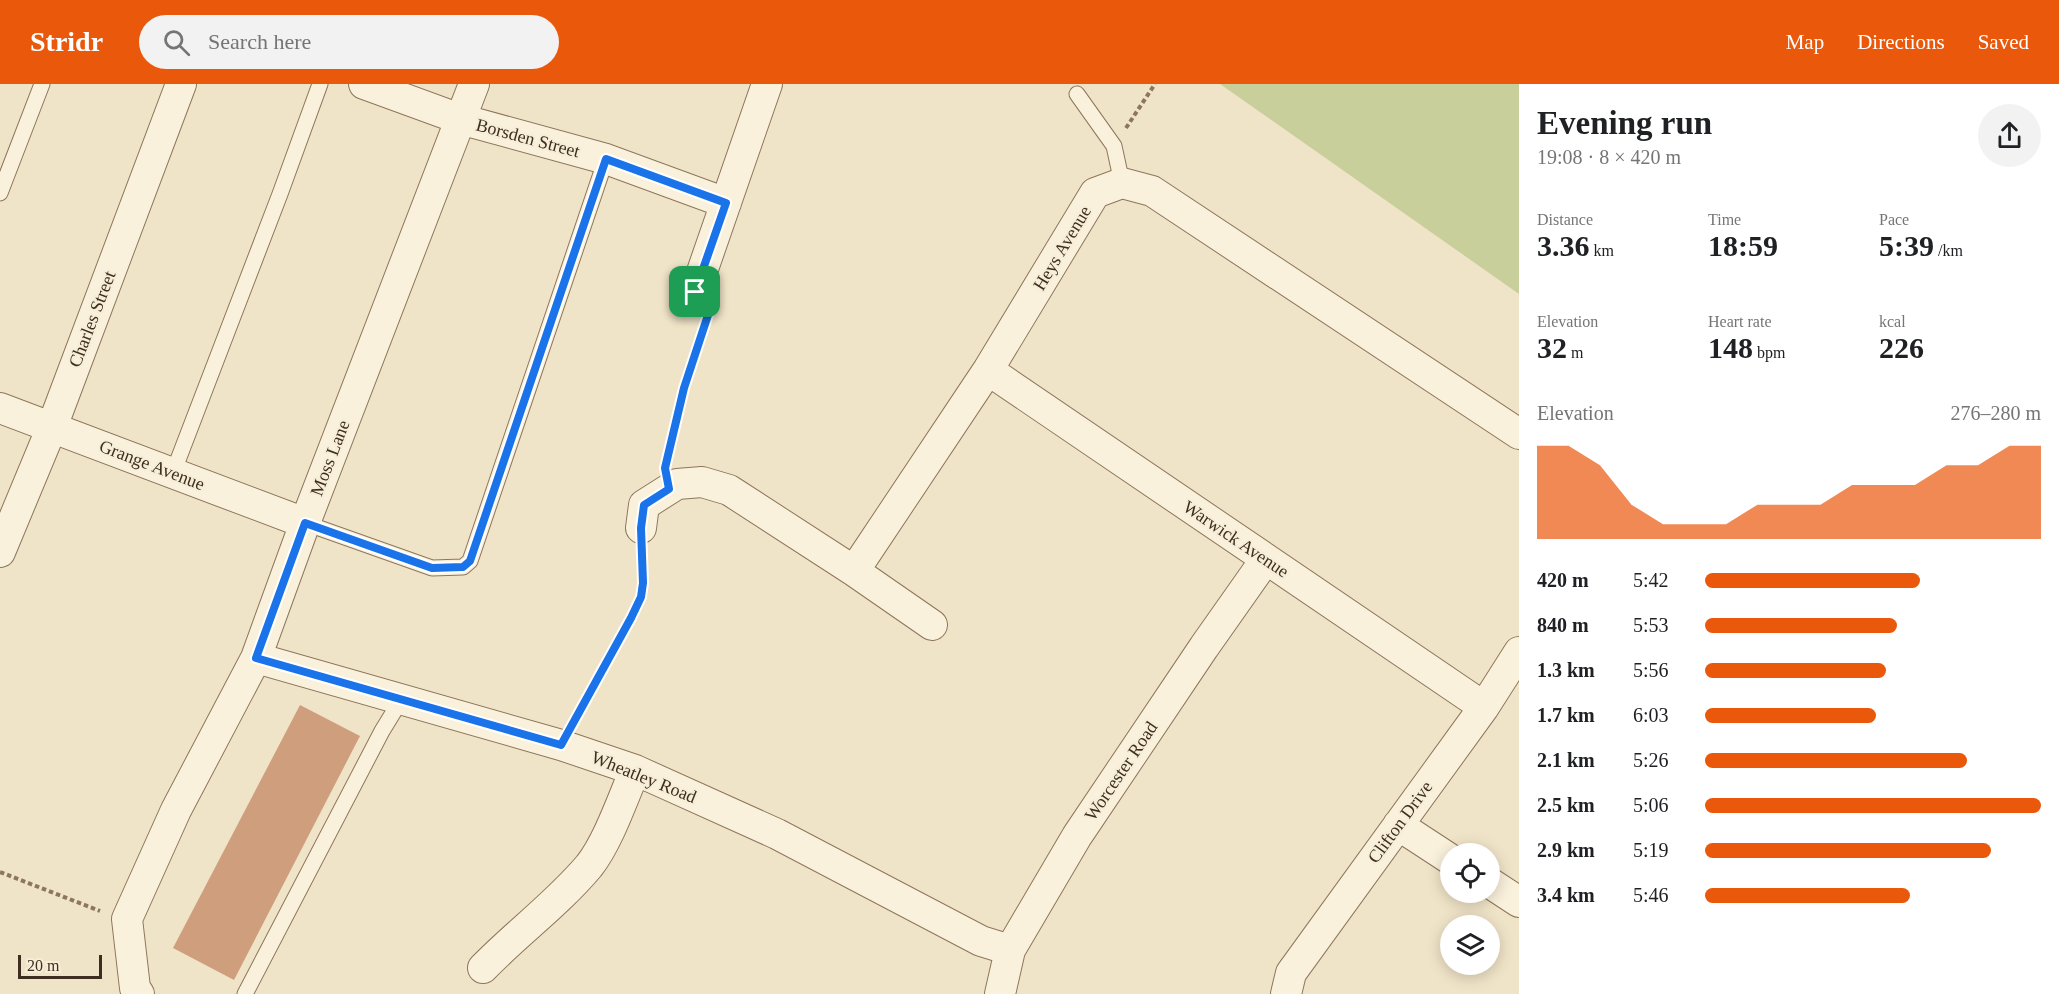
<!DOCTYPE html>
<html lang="en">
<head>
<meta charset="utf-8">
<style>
  :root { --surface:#fff; --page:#f2f2f2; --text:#202124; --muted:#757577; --accent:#ea580c }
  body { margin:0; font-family:"Times New Roman",serif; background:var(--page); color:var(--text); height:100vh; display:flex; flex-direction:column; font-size:22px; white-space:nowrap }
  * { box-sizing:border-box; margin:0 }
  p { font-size:20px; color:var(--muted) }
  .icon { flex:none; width:33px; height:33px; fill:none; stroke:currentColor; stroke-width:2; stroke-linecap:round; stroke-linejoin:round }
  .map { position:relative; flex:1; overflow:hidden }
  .panel { display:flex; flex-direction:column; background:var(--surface); width:540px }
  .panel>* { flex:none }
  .fabs { position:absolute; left:1440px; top:759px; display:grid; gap:12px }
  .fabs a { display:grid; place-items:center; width:60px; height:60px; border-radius:50%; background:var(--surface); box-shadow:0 3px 15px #0003; font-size:30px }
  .scale { position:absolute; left:18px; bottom:15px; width:84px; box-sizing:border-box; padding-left:6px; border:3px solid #3d2e20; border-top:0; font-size:16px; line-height:21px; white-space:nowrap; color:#3d2e20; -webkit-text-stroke:4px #f7eed8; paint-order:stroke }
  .pin { position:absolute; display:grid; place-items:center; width:51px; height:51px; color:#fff; margin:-26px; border-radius:12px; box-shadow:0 3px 9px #0006 }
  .round { display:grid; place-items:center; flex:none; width:63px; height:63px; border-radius:32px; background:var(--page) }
  .summary { display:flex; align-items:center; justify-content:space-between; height:102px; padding:0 18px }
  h1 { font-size:33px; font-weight:600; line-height:45px }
  .stats { display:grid; grid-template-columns:repeat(3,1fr); gap:9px; height:102px; padding:6px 18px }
  .stats div { display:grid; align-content:center }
  .stats b { font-size:30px; font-weight:600 }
  .stats small { font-size:16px; font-weight:400 }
  .stats p { font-size:16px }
  .chart { height:168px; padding:12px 18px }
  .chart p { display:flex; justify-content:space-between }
  .chart svg { width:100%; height:108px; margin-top:6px; fill:var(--accent); opacity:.7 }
  ul { padding:0 18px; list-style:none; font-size:20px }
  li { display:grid; grid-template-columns:96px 72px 1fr; align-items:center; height:45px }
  li i { height:15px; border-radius:8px; background:var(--accent) }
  header { display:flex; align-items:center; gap:36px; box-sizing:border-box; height:84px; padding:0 30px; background:var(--accent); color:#fff }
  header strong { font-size:28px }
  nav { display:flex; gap:33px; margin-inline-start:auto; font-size:21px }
  .search { width:420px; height:54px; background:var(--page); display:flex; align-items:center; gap:15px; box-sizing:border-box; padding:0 21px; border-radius:33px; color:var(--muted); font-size:22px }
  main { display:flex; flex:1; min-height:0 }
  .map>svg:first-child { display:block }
  .green { fill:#c9cf9b }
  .building { fill:#cf9f7d }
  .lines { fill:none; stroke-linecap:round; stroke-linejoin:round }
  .lane-casing { stroke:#8d765c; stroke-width:17 }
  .street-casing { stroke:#8d765c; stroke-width:32 }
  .path { stroke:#8d765c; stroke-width:4; stroke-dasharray:4.5 3; stroke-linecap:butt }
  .lane { stroke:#faf1dc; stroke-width:15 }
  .street { stroke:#faf1dc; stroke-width:30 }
  .route-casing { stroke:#fff; stroke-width:12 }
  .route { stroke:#1a73e8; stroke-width:8 }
  .labels { text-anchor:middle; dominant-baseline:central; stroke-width:4.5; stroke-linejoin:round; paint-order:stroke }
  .street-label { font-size:18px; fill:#3d2e20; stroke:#f7eed8 }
</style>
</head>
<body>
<header>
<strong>Stridr</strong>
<div class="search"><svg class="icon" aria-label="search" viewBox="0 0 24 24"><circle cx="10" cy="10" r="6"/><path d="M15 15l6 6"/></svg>Search here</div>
<nav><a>Map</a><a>Directions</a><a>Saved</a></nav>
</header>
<main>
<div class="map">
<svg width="1519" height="910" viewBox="0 0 1519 910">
  <rect width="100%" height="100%" fill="#f0e4c8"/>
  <path class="green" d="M 1220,0 L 1519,0 L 1519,210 Z"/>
  <path class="building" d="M 300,621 L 360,652 L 234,896 L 173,864 Z"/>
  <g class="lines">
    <g class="lane-casing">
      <path id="lane" d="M 1077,10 L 1114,62 L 1122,99
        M 0,109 L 42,0
        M 173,389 L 280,110 L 320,0
        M 305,439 L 432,484 L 463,483 L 470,477 L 606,75
        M 245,910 L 382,647 L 401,616"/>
    </g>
    <g class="street-casing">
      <path id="street" d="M 364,0 L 460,35 L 606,75 L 726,119
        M 695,208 L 767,0
        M 988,286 L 1484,623
        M 0,324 L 305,439
        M 641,444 L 644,421 L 677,400 L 702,398 L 729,406 L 854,487 L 932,541
        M 0,468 L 52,343 L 181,0
        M 854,487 L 988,286 L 1095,109 L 1122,99 L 1152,107 L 1519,350
        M 256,574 L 561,661 L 635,686 L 777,750 L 981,857 L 1010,866
        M 1398,741 L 1450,775
        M 1490,799 L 1519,818
        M 483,884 C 517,849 557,820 589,782 C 608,758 623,714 635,686
        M 139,910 L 135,904 L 127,835 L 176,726 L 256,574 L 305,439 L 474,0
        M 1000,910 L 1010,866 L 1077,752 L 1204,563 L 1266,475
        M 1286,910 L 1291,889 L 1484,623 L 1519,568"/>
    </g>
    <path class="path" d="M 1126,44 L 1155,0
      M 668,372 L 684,304 L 707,235
      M 574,637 L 631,534 L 641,513 L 643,499 L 642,472
      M 0,788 L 100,827"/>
    <use href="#lane" class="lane"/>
    <use href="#street" class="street"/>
  </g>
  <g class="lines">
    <g class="route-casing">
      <path id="route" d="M 606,75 L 726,119 L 695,208 L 709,228 L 684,304 L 665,384 L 669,405 L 644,421 L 641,444 L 643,499 L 641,513 L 631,534 L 561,661 L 256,574 L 305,439 L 432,484 L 463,483 L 470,477 Z"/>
    </g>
    <use href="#route" class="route"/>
  </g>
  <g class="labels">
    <g class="street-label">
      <text transform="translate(528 54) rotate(15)">Borsden Street</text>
      <text transform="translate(1062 164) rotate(-59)">Heys Avenue</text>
      <text transform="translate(92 235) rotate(-69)">Charles Street</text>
      <text transform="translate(330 374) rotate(-69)">Moss Lane</text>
      <text transform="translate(152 381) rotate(21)">Grange Avenue</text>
      <text transform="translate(1236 455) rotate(34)">Warwick Avenue</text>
      <text transform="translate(1121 687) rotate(-56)">Worcester Road</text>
      <text transform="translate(644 693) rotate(22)">Wheatley Road</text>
      <text transform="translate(1400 738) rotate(-54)">Clifton Drive</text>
    </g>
  </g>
</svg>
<div class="fabs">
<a><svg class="icon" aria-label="locate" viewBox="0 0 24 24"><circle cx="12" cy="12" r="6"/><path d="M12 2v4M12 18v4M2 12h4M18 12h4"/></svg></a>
<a><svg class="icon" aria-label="layers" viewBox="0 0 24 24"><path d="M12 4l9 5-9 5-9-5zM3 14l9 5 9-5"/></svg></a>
</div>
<div class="scale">20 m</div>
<div class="pin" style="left:695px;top:208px;background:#1e9e55"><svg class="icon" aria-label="arrive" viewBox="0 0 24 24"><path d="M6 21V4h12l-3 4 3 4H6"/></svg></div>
</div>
<section class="panel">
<div class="summary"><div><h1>Evening run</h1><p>19:08 · 8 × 420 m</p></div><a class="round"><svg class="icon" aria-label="share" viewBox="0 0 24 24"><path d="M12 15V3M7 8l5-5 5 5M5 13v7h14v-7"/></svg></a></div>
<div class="stats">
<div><p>Distance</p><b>3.36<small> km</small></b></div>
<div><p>Time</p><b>18:59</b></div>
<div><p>Pace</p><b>5:39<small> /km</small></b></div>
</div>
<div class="stats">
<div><p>Elevation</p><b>32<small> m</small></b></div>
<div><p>Heart rate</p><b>148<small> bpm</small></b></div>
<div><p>kcal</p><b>226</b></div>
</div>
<div class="chart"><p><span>Elevation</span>276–280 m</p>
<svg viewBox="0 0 160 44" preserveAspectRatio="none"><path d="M0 44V6L10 6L20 14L30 30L40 38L50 38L60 38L70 30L80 30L90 30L100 22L110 22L120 22L130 14L140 14L150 6L160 6V44z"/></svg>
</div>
<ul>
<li><b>420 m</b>5:42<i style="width:64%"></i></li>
<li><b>840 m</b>5:53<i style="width:57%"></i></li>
<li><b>1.3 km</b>5:56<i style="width:54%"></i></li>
<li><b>1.7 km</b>6:03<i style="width:51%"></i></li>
<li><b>2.1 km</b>5:26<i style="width:78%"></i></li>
<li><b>2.5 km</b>5:06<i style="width:100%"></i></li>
<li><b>2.9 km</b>5:19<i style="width:85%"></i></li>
<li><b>3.4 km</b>5:46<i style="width:61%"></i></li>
</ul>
</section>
</main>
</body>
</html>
